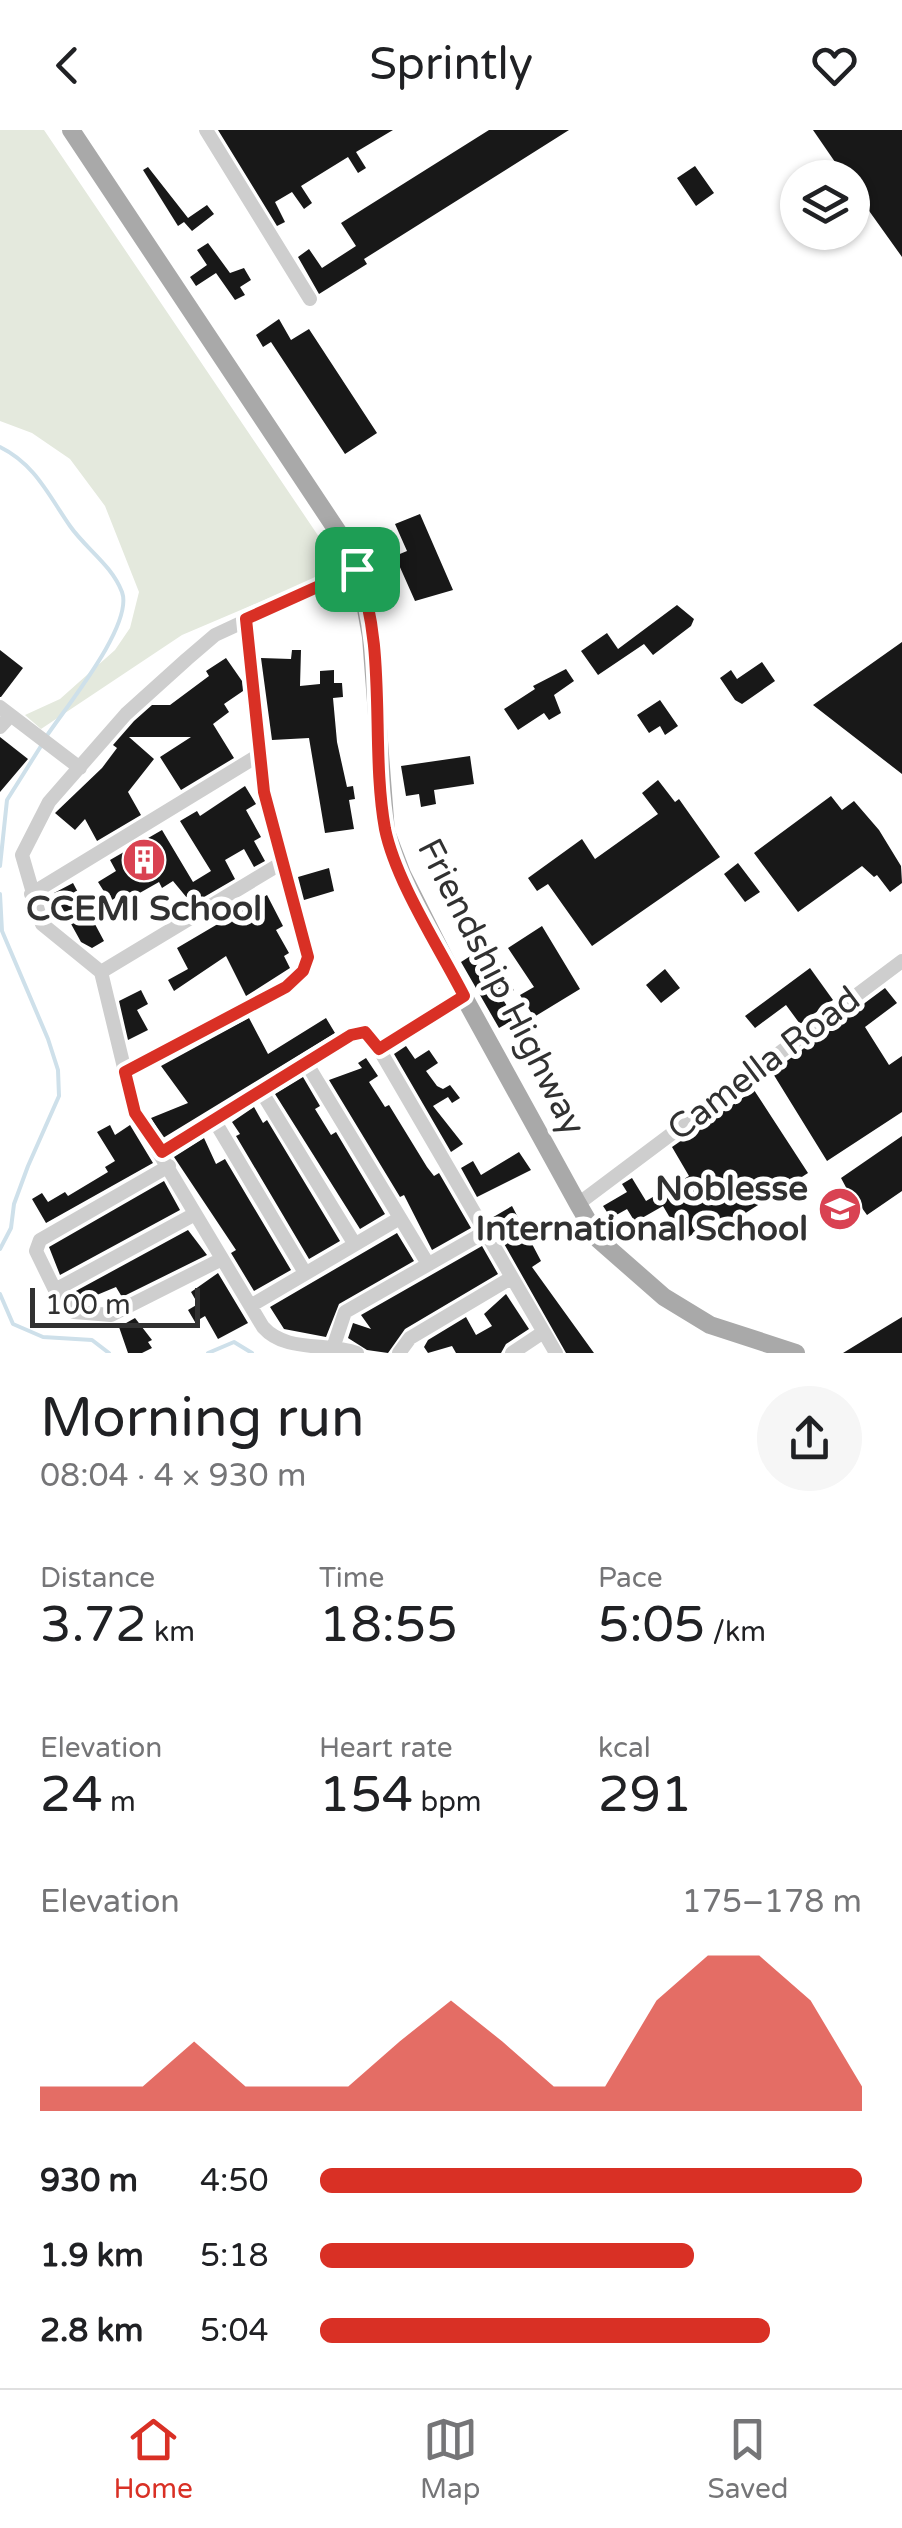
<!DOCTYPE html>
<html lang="en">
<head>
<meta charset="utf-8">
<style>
  :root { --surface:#fff; --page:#f6f6f6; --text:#202124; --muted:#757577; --line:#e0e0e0; --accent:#d93025 }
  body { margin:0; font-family:"Varela Round",sans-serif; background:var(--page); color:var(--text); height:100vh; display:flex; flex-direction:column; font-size:38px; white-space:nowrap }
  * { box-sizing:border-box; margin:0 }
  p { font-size:32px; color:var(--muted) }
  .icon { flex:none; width:55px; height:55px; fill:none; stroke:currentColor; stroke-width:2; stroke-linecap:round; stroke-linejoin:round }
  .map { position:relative; height:1223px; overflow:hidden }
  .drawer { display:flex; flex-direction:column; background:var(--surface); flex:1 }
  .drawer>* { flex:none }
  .fabs { position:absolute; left:780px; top:30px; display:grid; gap:20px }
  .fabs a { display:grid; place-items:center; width:90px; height:90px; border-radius:50%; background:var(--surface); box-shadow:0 2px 8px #0004; font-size:50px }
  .scale { position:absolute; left:30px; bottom:25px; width:170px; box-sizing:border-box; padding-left:10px; border:5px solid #313131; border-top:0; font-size:28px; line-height:35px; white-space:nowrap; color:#313131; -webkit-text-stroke:8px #fff; paint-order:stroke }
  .pin { position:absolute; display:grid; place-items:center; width:85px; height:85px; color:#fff; margin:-42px; border-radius:20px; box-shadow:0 5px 15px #0006 }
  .round { display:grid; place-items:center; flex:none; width:105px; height:105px; border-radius:52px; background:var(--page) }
  .headline { display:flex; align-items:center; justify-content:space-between; height:170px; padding:0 40px }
  h1 { font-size:55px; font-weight:600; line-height:75px }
  .figures { display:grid; grid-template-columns:repeat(3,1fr); gap:15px; height:170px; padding:10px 40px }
  .figures div { display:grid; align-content:center }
  .figures b { font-size:50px; font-weight:600 }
  .figures small { font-size:28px; font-weight:400 }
  .figures p { font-size:28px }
  .chart { height:280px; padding:20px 40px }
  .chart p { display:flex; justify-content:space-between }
  .chart svg { width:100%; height:180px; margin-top:10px; fill:var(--accent); opacity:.7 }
  ul { padding:0 40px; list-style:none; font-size:32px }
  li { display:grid; grid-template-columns:160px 120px 1fr; align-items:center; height:75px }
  li i { height:25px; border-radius:12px; background:var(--accent) }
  header { display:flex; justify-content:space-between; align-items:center; height:130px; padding:0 40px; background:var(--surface); font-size:45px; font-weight:600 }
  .tab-bar { display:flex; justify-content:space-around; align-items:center; height:140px; border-top:2px solid var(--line); background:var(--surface); font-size:28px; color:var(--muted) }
  .tab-bar a { display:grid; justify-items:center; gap:5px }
  .tab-bar .on { color:var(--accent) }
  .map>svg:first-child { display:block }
  .green { fill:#e4e9dd }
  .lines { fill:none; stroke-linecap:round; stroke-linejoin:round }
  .stream { stroke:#cee0ea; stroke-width:4 }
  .building { fill:#181818 }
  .minor { stroke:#cecece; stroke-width:14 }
  .major { stroke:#a9a9a9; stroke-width:18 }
  .route-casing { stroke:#fff; stroke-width:20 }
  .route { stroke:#d93025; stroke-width:12 }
  .labels { text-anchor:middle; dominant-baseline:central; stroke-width:10; stroke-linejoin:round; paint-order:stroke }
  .poi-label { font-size:35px; font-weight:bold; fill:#313131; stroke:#fff }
  .street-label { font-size:35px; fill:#313131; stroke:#fff }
</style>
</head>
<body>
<header><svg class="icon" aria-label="back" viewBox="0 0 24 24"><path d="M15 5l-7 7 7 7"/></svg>Sprintly<svg class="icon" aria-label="heart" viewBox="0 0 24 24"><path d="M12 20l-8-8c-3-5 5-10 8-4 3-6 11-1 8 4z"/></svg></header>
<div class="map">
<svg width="902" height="1223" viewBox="0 0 902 1223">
  <rect width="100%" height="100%" fill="#fff"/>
  <path class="green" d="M 0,0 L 44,0 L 340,438 L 182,505 L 41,599 L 25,585 L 60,569 L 115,520 L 130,498 L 139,462 L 105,376 L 70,329 L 32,303 L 0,291 Z"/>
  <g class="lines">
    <path class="stream" d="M 0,317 C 35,334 49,366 70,396 C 86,419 111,434 122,462 C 134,495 65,578 46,607
      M 0,736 L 7,670 L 41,616
      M 0,764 L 2,801 L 48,909 L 58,940 L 59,966 L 28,1036 L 14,1074 L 11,1098 L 0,1119
      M 0,1164 L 13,1194 L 43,1207 L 92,1210 L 109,1223
      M 208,1223 L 234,1212 L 252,1223"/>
  </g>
  <path class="building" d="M 218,0 L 393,0 L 356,22 L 366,38 L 358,43 L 348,27 L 301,56 L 312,73 L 304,79 L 292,62 L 275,72 L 285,92 L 277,96 Z
    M 489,0 L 569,0 L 364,129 L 367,134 L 319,164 L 298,127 L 309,119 L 322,138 L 356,116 L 341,93 Z
    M 813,0 L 902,0 L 902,127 L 852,57 L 852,48 L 846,48 Z
    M 695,36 L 714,63 L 696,76 L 677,48 Z
    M 148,37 L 188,88 L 207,75 L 214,84 L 192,101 L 184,92 L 178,96 L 143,40 Z
    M 208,113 L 230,143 L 244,138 L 251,150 L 240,157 L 245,165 L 235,170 L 216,143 L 196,156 L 190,147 L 207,135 L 197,120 Z
    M 279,189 L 291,210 L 309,199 L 377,303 L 345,324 L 271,212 L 263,217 L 256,205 Z
    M 420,384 L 453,460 L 415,471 L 395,426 L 407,421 L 395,394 Z
    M 677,475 L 694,489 L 691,496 L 653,525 L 644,514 L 598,545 L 581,521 L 607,503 L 618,519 Z
    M 902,512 L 902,644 L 813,575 Z
    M 0,520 L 23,538 L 1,567 L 0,567 Z
    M 292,520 L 301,520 L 300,556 L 320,554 L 320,541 L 334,540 L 334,553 L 342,553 L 343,567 L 333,568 L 337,612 L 347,657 L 353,656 L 355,669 L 349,670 L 354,699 L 325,703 L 309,608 L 272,610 L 261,528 L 291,529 Z
    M 226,528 L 242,551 L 243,561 L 224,574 L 229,582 L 213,594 L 234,628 L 181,660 L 160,627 L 191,607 L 129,607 L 154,629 L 128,662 L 141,685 L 97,711 L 85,689 L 75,700 L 55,683 L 102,638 L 117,618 L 113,615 L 134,591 L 152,575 L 170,575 L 209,546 L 206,541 Z
    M 762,532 L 775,551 L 742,574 L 735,570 L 720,548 L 731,540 L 737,549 Z
    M 566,539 L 574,551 L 554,565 L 561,583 L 549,590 L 544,583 L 518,600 L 504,579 L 535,559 L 533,556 Z
    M 660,570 L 678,596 L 665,605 L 660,596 L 649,603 L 637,585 Z
    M 0,607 L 28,629 L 0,662 Z
    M 470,626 L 474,654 L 434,660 L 436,674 L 421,677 L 419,664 L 406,666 L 401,636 Z
    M 658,650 L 675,672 L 679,669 L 720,727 L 592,816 L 548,754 L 537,761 L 528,748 L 582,709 L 595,729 L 658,684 L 642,663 Z
    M 245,656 L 256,674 L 246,680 L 261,707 L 254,711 L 265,731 L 254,737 L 244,719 L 225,730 L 235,749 L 192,774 L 173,751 L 162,758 L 159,752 L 129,769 L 125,763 L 110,771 L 98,752 L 116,741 L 110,730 L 162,700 L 193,752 L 211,741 L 180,691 L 197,681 L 200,686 Z
    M 831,666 L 842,680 L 854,671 L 879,700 L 901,736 L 902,753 L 890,762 L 877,745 L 874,747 L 862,736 L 798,782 L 754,723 Z
    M 738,733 L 760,762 L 745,772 L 724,744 Z
    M 329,738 L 334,761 L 304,770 L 298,747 Z
    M 73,753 L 104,811 L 92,818 L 81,812 L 54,763 Z
    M 267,765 L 283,796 L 276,800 L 289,823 L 284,826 L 290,838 L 246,866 L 226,826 L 174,861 L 168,850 L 188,839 L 177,818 Z
    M 542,796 L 580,859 L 534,887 L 520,865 L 534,857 L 508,818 Z
    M 486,816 L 514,860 L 502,868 L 515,889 L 499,898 L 461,832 Z
    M 810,838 L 833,870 L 800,894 L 786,875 L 755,898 L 745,886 Z
    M 665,839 L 680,858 L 661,873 L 646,855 Z
    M 885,858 L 897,873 L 865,897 L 889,935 L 902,926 L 902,982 L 827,1031 L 772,942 Z
    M 141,860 L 148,874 L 137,880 L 148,900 L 128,910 L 119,871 Z
    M 249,888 L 268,924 L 326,888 L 335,903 L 163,1008 L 151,988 L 188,973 L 161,936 Z
    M 406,916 L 415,929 L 429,920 L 438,933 L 426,941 L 437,956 L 443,959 L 450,955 L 460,968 L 452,973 L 448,967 L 433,976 L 463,1014 L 451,1022 L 394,924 Z
    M 366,928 L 378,946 L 369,952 L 385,977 L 389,975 L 427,1037 L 434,1046 L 439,1043 L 471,1098 L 432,1120 L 404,1065 L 400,1067 L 329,950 L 362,938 L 358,933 Z
    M 303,947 L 320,976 L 315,979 L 331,1005 L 336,1002 L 385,1084 L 360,1099 L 275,964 Z
    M 754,960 L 808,1043 L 722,1098 L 717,1090 L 683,1110 L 663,1076 L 635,1092 L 627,1079 L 611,1088 L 603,1076 L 627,1062 L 622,1054 L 632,1048 L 646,1071 L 689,1046 L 672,1017 Z
    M 254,977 L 263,993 L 267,990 L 340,1111 L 309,1129 L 236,1006 L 240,1004 L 232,992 Z
    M 110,995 L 115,1005 L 130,995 L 153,1033 L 46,1093 L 32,1069 L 42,1063 L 48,1072 L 65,1062 L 68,1066 L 108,1042 L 105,1037 L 115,1031 L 97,1002 Z
    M 902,1006 L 902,1061 L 867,1085 L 859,1074 L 856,1076 L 841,1048 Z
    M 204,1008 L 216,1034 L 225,1029 L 291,1140 L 254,1161 L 231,1123 L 236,1120 L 174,1027 Z
    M 519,1022 L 531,1040 L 477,1067 L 461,1038 L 473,1031 L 481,1045 Z
    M 164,1051 L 180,1080 L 60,1145 L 49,1117 Z
    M 512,1076 L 541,1131 L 532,1137 L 594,1223 L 566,1223 L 490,1089 Z
    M 188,1100 L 207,1125 L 122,1167 L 116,1157 L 80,1172 L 74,1162 Z
    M 397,1103 L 414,1131 L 339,1174 L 326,1207 L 284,1199 L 270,1177 Z
    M 482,1116 L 498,1144 L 405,1199 L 388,1223 L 367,1220 L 348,1208 L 353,1193 L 371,1199 L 361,1185 Z
    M 218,1143 L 248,1193 L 218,1209 L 205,1186 L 195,1192 L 188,1180 L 198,1174 L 191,1162 Z
    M 506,1164 L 529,1199 L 506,1214 L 501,1223 L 456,1223 L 452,1216 L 428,1223 L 424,1217 L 428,1210 L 466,1187 L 476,1205 L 492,1196 L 484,1184 Z
    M 902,1187 L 902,1223 L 843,1223 L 874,1204 Z
    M 135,1188 L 152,1210 L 148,1212 L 152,1218 L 142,1223 L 128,1223 L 119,1197 Z"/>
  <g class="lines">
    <path class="minor" d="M 206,0 L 310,169
      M 0,577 L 80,638
      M 0,597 L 10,586
      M 31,764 L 259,625
      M 101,842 L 280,734
      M 379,919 L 464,867
      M 307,934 L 428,1134
      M 125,942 L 285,857 L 303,841 L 308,827 L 264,662 L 246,489
      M 261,961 L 354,1113
      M 214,990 L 304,1141
      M 161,1022 L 351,905 L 365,902 L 379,919 L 556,1223
      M 169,1036 L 40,1110 L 36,1121 L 55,1160 L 74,1182 L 111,1185 L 222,1129
      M 578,1074 L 902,831
      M 55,1160 L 195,1084
      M 252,1175 L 400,1088
      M 334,1215 L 345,1182 L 485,1102
      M 357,1223 C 326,1212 286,1223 263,1197 L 135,983 L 101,842 L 42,794 L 22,725 L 49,672 L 126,584 L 187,529 L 215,505 L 357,439
      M 399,1223 L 410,1208 L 511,1148
      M 512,1223 L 542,1203"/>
    <path class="major" d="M 71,0 L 346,414 L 361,451 L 371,507 L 386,702 L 402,744 L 464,867 L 578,1074 L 599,1110 L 664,1167 L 710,1195 L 796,1223"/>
  </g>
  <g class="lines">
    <g class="route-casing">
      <path id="route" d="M 357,439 C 388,519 370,615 385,699 C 396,752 439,817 464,866 L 379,919 L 365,902 L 351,905 L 162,1022 L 135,983 L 125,942 L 286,857 L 303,841 L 308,827 L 264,662 L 246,489 Z"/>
    </g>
    <use href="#route" class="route"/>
  </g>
  <defs>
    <g id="building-disc" transform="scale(2.25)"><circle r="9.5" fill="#d94252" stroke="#fff"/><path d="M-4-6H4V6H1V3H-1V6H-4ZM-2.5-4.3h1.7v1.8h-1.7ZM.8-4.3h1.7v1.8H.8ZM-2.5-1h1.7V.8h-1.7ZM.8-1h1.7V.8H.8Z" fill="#fff"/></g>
    <g id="school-disc" transform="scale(2.25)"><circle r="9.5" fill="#d94252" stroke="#fff"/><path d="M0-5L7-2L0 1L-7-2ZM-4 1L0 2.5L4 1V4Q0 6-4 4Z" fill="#fff"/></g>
  </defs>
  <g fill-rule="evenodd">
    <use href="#building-disc" x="144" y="730"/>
    <use href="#school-disc" x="840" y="1079"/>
  </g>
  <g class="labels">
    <g class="poi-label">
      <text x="144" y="779">CCEMI School</text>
      <text x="808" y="1059" text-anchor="end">Noblesse<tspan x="808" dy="40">International School</tspan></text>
    </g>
    <g class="street-label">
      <text transform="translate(501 857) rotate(63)">Friendship Highway</text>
      <text transform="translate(764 934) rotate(-37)">Camella Road</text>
    </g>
  </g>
</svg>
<div class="fabs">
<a><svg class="icon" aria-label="layers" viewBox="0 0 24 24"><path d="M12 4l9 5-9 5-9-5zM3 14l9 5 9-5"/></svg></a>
</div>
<div class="scale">100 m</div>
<div class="pin" style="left:357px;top:439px;background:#1e9e55"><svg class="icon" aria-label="arrive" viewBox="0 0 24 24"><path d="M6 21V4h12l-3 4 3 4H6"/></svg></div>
</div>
<section class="drawer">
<div class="headline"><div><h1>Morning run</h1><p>08:04 · 4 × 930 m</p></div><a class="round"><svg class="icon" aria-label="share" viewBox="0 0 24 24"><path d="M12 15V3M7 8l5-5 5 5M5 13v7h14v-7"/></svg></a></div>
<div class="figures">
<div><p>Distance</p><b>3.72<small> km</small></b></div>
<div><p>Time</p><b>18:55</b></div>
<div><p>Pace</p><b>5:05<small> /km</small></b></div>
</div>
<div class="figures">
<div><p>Elevation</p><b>24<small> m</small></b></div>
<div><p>Heart rate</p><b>154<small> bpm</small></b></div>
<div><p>kcal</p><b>291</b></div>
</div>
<div class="chart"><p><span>Elevation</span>175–178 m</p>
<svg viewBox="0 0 160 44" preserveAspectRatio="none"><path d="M0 44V38L10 38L20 38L30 27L40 38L50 38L60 38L70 27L80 17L90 27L100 38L110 38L120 17L130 6L140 6L150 17L160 38V44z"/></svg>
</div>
<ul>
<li><b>930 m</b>4:50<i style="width:100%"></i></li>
<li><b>1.9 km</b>5:18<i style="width:69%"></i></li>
<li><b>2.8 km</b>5:04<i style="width:83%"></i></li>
</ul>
</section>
<nav class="tab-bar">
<a class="on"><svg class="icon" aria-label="home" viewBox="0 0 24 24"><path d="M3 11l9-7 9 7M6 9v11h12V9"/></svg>Home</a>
<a><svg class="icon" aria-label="map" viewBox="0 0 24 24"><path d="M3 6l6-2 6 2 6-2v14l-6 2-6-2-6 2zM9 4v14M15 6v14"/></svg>Map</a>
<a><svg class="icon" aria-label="saved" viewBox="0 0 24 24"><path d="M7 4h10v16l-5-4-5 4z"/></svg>Saved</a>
</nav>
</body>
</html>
